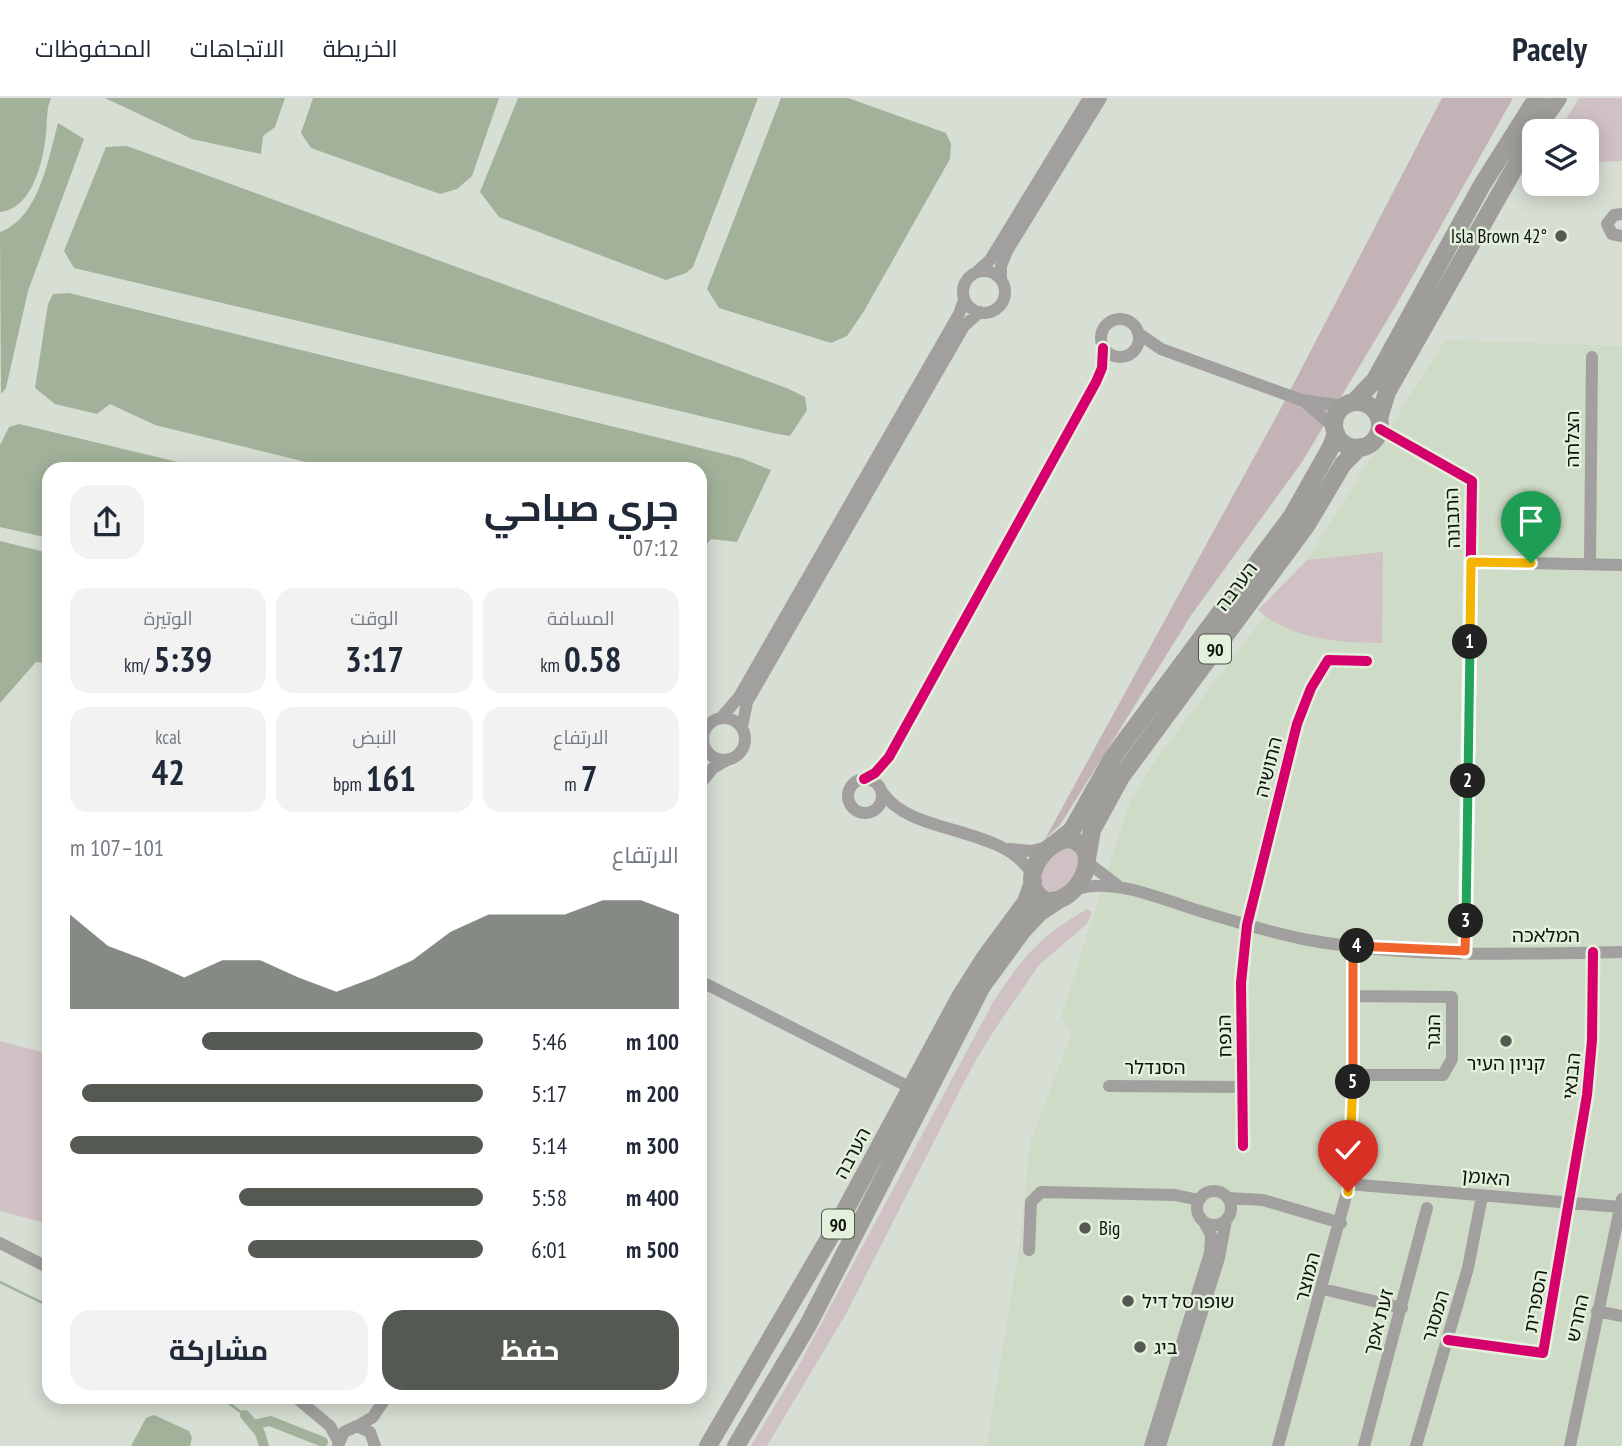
<!DOCTYPE html>
<html lang="ar">
<head>
<meta charset="utf-8">
<style>
  :root { --surface:#fff; --page:#f2f2f3; --text:#1f2937; --muted:#747a83; --line:#e0e1e3; --accent:#545952 }
  body { margin:0; font-family:"PT Sans Narrow",Cairo,"Noto Sans Hebrew",sans-serif; background:var(--page); color:var(--text); direction:rtl; height:100vh; display:flex; flex-direction:column; font-size:26px; white-space:nowrap }
  * { box-sizing:border-box; margin:0 }
  p { font-size:23px; color:var(--muted) }
  .icon { flex:none; width:38px; height:38px; fill:none; stroke:currentColor; stroke-width:2; stroke-linecap:round; stroke-linejoin:round }
  .map { position:relative; flex:1; overflow:hidden; direction:ltr }
  .sheet { position:absolute; left:42px; top:364px; width:665px; height:942px; display:flex; flex-direction:column; background:var(--surface); border-radius:21px; box-shadow:0 4px 18px #0003; direction:rtl }
  .sheet>* { flex:none }
  .tools { position:absolute; left:1522px; top:21px; display:grid; gap:14px }
  .tools a { display:grid; place-items:center; width:77px; height:77px; border-radius:14px; background:var(--surface); box-shadow:0 4px 18px #0003; font-size:35px }
  .pin { position:absolute; display:grid; place-items:center; width:60px; height:60px; color:#fff; margin:-72px -30px; border-radius:50% 50% 50% 0; rotate:-45deg; box-shadow:0 0 7px #0007 }
  .pin .icon { rotate:45deg }
  .km { position:absolute; width:35px; height:35px; margin:-18px; border-radius:50%; background:#222; color:#fff; font-size:19px; line-height:35px; text-align:center }
  .round { display:grid; place-items:center; flex:none; width:74px; height:74px; border-radius:21px; background:var(--page) }
  .headline { display:flex; align-items:center; justify-content:space-between; height:119px; padding:0 28px }
  h1 { font-size:38px; font-weight:700; line-height:52px }
  .metrics { display:grid; grid-template-columns:repeat(3,1fr); gap:10px; height:119px; padding:7px 28px }
  .metrics div { display:grid; align-content:center; border-radius:18px; background:var(--page); text-align:center }
  .metrics b { font-size:35px; font-weight:700 }
  .metrics small { font-size:19px; font-weight:400 }
  .metrics p { font-size:19px }
  .chart { height:196px; padding:14px 28px }
  .chart p { display:flex; justify-content:space-between }
  .chart svg { width:100%; height:126px; margin-top:7px; fill:var(--accent); opacity:.7 }
  .action { display:flex; gap:14px; margin-top:auto; padding:14px 28px }
  .action a { flex:1; height:80px; border-radius:21px; background:var(--accent); color:#fff; font-size:28px; font-weight:700; line-height:80px; text-align:center }
  .action a+a { background:var(--page); color:var(--text) }
  ul { padding:0 28px; list-style:none; font-size:23px }
  li { display:grid; grid-template-columns:112px 84px 1fr; align-items:center; height:52px }
  li i { height:18px; border-radius:9px; background:var(--accent) }
  header { display:flex; align-items:center; gap:42px; box-sizing:border-box; height:98px; padding:0 35px; background:var(--surface); border-bottom:2px solid var(--line) }
  header strong { font-size:33px }
  nav { display:flex; gap:38px; margin-inline-start:auto; font-size:24px }
  .map>svg:first-child { display:block }
  .built { fill:#cedbc7 }
  .green { fill:#d0c2c4 }
  .forest { fill:#c3b3b6 }
  .water { fill:#a2b29a }
  .lines { fill:none; stroke-linecap:round; stroke-linejoin:round }
  .stream { stroke:#a2b29a; stroke-width:2.5 }
  .canal { stroke:#a2b29a; stroke-width:10 }
  .minor { stroke:#a1a09e; stroke-width:12 }
  .highway { stroke:#9e9d9a; stroke-width:18 }
  .cycleway-casing { stroke:#e3f0dc; stroke-width:15 }
  .cycleway { stroke:#d6006c; stroke-width:10 }
  .split-1-casing { stroke:#fff; stroke-width:14 }
  .split-2-casing { stroke:#fff; stroke-width:14 }
  .split-3-casing { stroke:#fff; stroke-width:14 }
  .split-4-casing { stroke:#fff; stroke-width:14 }
  .split-5-casing { stroke:#fff; stroke-width:14 }
  .split-6-casing { stroke:#fff; stroke-width:14 }
  .split-1 { stroke:#f5b400; stroke-width:9 }
  .split-2 { stroke:#22a559; stroke-width:9 }
  .split-3 { stroke:#22a559; stroke-width:9 }
  .split-4 { stroke:#f0652b; stroke-width:9 }
  .split-5 { stroke:#f0652b; stroke-width:9 }
  .split-6 { stroke:#f5b400; stroke-width:9 }
  .poi-dot { fill:#545952; stroke:#e3f0dc; stroke-width:2.5 }
  .labels { text-anchor:middle; dominant-baseline:central; stroke-width:5; stroke-linejoin:round; paint-order:stroke }
  .shield { fill:#e3f0dc; stroke:#4e554a; stroke-width:2 }
  .shield-label { font-size:18px; font-weight:bold; fill:#0e120c }
  .poi-label { font-size:19px; fill:#0e120c; stroke:#e3f0dc; text-anchor:start }
  .street-label { font-size:19px; fill:#0e120c; stroke:#e3f0dc }
</style>
</head>
<body>
<header>
<strong>Pacely</strong>
<nav><a>الخريطة</a><a>الاتجاهات</a><a>المحفوظات</a></nav>
</header>
<div class="map">
<svg width="1622" height="1348" viewBox="0 0 1622 1348">
  <rect width="100%" height="100%" fill="#d7ded3"/>
  <path class="built" d="M 1445,242 L 1622,248 L 1622,1348 L 987,1348 L 1020,1143 L 1030,1045 L 1072,934 L 1061,919 L 1129,706 L 1152,667 L 1307,462 Z"/>
  <path class="green" d="M 1579,0 L 1622,0 L 1622,63 L 1587,64 L 1587,33 L 1559,33 Z
    M 1383,454 L 1382,545 C 1341,545 1290,541 1258,512 L 1307,462 Z
    M 1055,750 L 1078,750 L 1079,777 L 1056,798 L 1038,788 L 1047,757 Z
    M 1087,811 L 1092,814 L 1087,826 L 1039,867 L 993,934 L 972,969 L 846,1216 L 767,1348 L 751,1348 L 798,1269 L 992,906 C 1023,859 1037,840 1087,811 Z
    M 0,943 L 49,956 L 49,1126 L 0,1113 Z"/>
  <path class="forest" d="M 1442,0 L 1513,0 L 1398,204 L 1302,364 L 1192,516 L 1060,727 L 1045,741 L 1281,310 Z"/>
  <path class="water" d="M 0,0 L 51,0 C 45,14 48,30 45,44 C 41,71 30,111 0,114 Z
    M 105,0 L 285,0 L 275,29 L 263,38 L 261,56 L 192,41 Z
    M 313,0 L 499,0 L 472,78 L 457,91 L 440,96 L 311,50 L 301,35 Z
    M 518,0 L 758,0 L 693,169 L 686,175 L 666,182 L 499,119 L 480,94 Z
    M 781,0 L 848,0 L 946,35 L 951,46 L 950,61 L 864,213 L 847,238 L 831,245 L 719,210 L 707,191 Z
    M 58,25 L 84,41 L 28,193 L 6,290 L 1,296 L 0,134 C 39,120 48,62 58,25 Z
    M 127,48 L 789,291 L 805,299 L 807,312 L 790,338 L 773,335 L 74,170 L 64,153 L 106,49 Z
    M 69,195 L 741,360 L 771,372 L 737,444 L 711,441 L 700,455 L 700,371 L 334,371 L 155,327 L 110,306 L 97,316 L 55,306 L 35,290 L 48,206 L 53,196 Z
    M 19,326 L 207,371 L 49,371 L 49,440 L 0,429 L 0,347 L 9,329 Z
    M 0,443 L 49,455 L 49,566 L 36,564 L 0,605 Z
    M 154,1317 L 189,1333 L 192,1340 L 190,1348 L 131,1348 L 146,1320 Z"/>
  <g class="lines">
    <path class="stream" d="M 0,1184 L 49,1208
      M 219,1298 L 245,1317"/>
    <path class="canal" d="M 245,1317 L 260,1335 L 264,1348
      M 253,1327 L 270,1323 L 323,1344"/>
    <path class="minor" d="M 1622,116 L 1614,117 L 1607,126 L 1612,136 L 1622,138
      M 978,173 L 990,162 L 1089,0
      M963 194a21 21 0 1 1 42 0a21 21 0 1 1-42 0Z
      M 1001,182 L 1001,168 L 1007,153 L 1101,0
      M1101 240a19 19 0 1 1 38 0a19 19 0 1 1-38 0Z
      M 1138,235 L 1161,251 L 1301,302 L 1344,308
      M 1307,306 L 1334,329
      M 1380,331 L 1472,383 L 1465,854
      M 1471,464 L 1622,467
      M 1590,466 L 1592,259
      M 721,620 L 739,599 L 959,216 L 964,202
      M703 641a21 21 0 1 1 42 0a21 21 0 1 1-42 0Z
      M 742,629 L 747,604 L 964,228 L 980,214
      M848 698a17 17 0 1 1 34 0a17 17 0 1 1-34 0Z
      M 864,681 L 875,675 L 889,659 L 1096,284 L 1102,270 L 1103,250
      M 700,686 L 713,670 L 727,662
      M 883,695 C 912,739 1005,726 1033,778
      M 1010,751 L 1031,753 L 1048,749
      M 1087,764 L 1117,787
      M 1077,791 C 1116,779 1163,802 1200,813 C 1236,824 1272,835 1308,842 C 1411,860 1519,856 1622,854
      M 700,883 L 911,990
      M 1353,898 L 1452,899 L 1452,961 L 1443,977 L 1354,977
      M 1109,988 L 1242,989
      M 1243,1048 L 1241,885 L 1247,827 L 1297,626 L 1311,590 L 1328,562 L 1367,563
      M 1348,1086 L 1620,1109
      M1197 1110a17 17 0 1 1 34 0a17 17 0 1 1-34 0Z
      M 1228,1100 L 1263,1102 L 1341,1125
      M 0,1145 L 49,1170
      M 1029,1152 L 1031,1104 L 1041,1094 L 1175,1097 L 1199,1102
      M 1323,1191 L 1402,1210
      M 1597,1213 L 1622,1218
      M 1448,1242 L 1543,1255 L 1587,997 L 1592,942 L 1593,854
      M 294,1298 L 330,1328 L 339,1344
      M 358,1328 L 373,1319 L 387,1298
      M 338,1347 L 344,1334 L 357,1328 L 370,1334 L 375,1348
      M 1150,1348 L 1210,1155 L 1211,1137 L 1204,1124
      M 1160,1348 L 1219,1160 L 1226,1122
      M 1278,1348 L 1347,1094 L 1354,977 L 1353,848
      M 1364,1348 L 1427,1110
      M 1416,1348 L 1468,1170 L 1482,1098
      M 1570,1348 L 1622,1101"/>
    <path class="highway" d="M 1535,33 L 1558,0
      M 1354,304 L 1375,282 L 1482,87 L 1537,0
      M1334 327a23 23 0 1 1 46 0a23 23 0 1 1-46 0Z
      M 1379,320 L 1387,294 L 1535,34
      M 1068,741 C 1107,748 1079,807 1046,803 C 1015,787 1042,744 1068,741 Z
      M 1058,743 L 1072,732 L 1113,659 L 1292,418 L 1331,349 L 1336,335
      M 1087,761 L 1092,732 L 1121,679 L 1306,428 L 1343,366 L 1360,349
      M 708,1348 L 841,1120 L 960,899 L 986,858 L 1026,804 L 1033,784
      M 736,1348 L 808,1227 L 982,888 L 1023,832 L 1039,815 L 1057,803"/>
    <g class="cycleway-casing">
      <path id="cycleway" d="M 1380,331 L 1472,383 L 1465,854
        M 864,681 L 875,675 L 889,659 L 1096,284 L 1102,270 L 1103,250
        M 1243,1048 L 1241,885 L 1247,827 L 1297,626 L 1311,590 L 1328,562 L 1367,563
        M 1448,1242 L 1543,1255 L 1587,997 L 1592,942 L 1593,854"/>
    </g>
    <use href="#cycleway" class="cycleway"/>
  </g>
  <g class="lines">
    <g class="split-1-casing">
      <path id="split-1" d="M 1470,544 L 1471,464 L 1531,465"/>
    </g>
    <g class="split-2-casing">
      <path id="split-2" d="M 1468,683 L 1470,544"/>
    </g>
    <g class="split-3-casing">
      <path id="split-3" d="M 1466,823 L 1468,683"/>
    </g>
    <g class="split-4-casing">
      <path id="split-4" d="M 1357,848 L 1465,853 L 1466,823"/>
    </g>
    <g class="split-5-casing">
      <path id="split-5" d="M 1353,984 L 1353,848 L 1357,848"/>
    </g>
    <g class="split-6-casing">
      <path id="split-6" d="M 1348,1094 L 1353,984"/>
    </g>
    <use href="#split-1" class="split-1"/>
    <use href="#split-2" class="split-2"/>
    <use href="#split-3" class="split-3"/>
    <use href="#split-4" class="split-4"/>
    <use href="#split-5" class="split-5"/>
    <use href="#split-6" class="split-6"/>
  </g>
  <g class="poi-dot">
    <circle cx="1561" cy="138" r="7"/>
    <circle cx="1506" cy="943" r="7"/>
    <circle cx="1085" cy="1130" r="7"/>
    <circle cx="1128" cy="1203" r="7"/>
    <circle cx="1140" cy="1249" r="7"/>
  </g>
  <g class="labels">
    <g class="shield">
      <rect x="1199" y="536.5" width="32" height="29" rx="5"/>
      <rect x="822" y="1111.5" width="32" height="29" rx="5"/>
    </g>
    <g class="shield-label">
      <text x="1215" y="551">90</text>
      <text x="838" y="1126">90</text>
    </g>
    <g class="poi-label">
      <text x="1547" y="138" text-anchor="end">Isla Brown 42°</text>
      <text x="1506" y="965" text-anchor="middle">קניון העיר</text>
      <text x="1099" y="1130">Big</text>
      <text x="1142" y="1203">שופרסל דיל</text>
      <text x="1154" y="1249">ביג</text>
    </g>
    <g class="street-label">
      <text transform="translate(1572 341) rotate(-90)">הצלחה</text>
      <text transform="translate(1452 420) rotate(-92)">התבונה</text>
      <text transform="translate(1236 488) rotate(-53)">הערבה</text>
      <text transform="translate(1268 669) rotate(-76)">התושיה</text>
      <text x="1546" y="837">המלאכה</text>
      <text transform="translate(1433 934) rotate(-89)">הנגר</text>
      <text transform="translate(1224 938) rotate(-91)">הנפח</text>
      <text x="1155" y="969">הסנדלר</text>
      <text transform="translate(1571 978) rotate(-84)">הבנאי</text>
      <text transform="translate(852 1055) rotate(-62)">הערבה</text>
      <text transform="translate(1486 1079) rotate(5)">האומן</text>
      <text transform="translate(1307 1179) rotate(-75)">המוצר</text>
      <text transform="translate(1535 1203) rotate(-80)">הספרית</text>
      <text transform="translate(1435 1218) rotate(-73)">המסגר</text>
      <text transform="translate(1577 1220) rotate(-78)">החרש</text>
      <text transform="translate(1378 1224) rotate(-75)">זעת אפך</text>
    </g>
  </g>
</svg>
<div class="tools">
<a><svg class="icon" aria-label="layers" viewBox="0 0 24 24"><path d="M12 4l9 5-9 5-9-5zM3 14l9 5 9-5"/></svg></a>
</div>
<div class="pin" style="left:1531px;top:465px;background:#1e9e55"><svg class="icon" aria-label="arrive" viewBox="0 0 24 24"><path d="M6 21V4h12l-3 4 3 4H6"/></svg></div>
<div class="pin" style="left:1348px;top:1094px;background:#d93025"><svg class="icon" aria-label="check" viewBox="0 0 24 24"><path d="M5 12l5 5 9-10"/></svg></div>
<b class="km" style="left:1470px;top:544px">1</b>
<b class="km" style="left:1468px;top:683px">2</b>
<b class="km" style="left:1466px;top:823px">3</b>
<b class="km" style="left:1357px;top:848px">4</b>
<b class="km" style="left:1353px;top:984px">5</b>
<section class="sheet">
<div class="headline"><div><h1>جري صباحي</h1><p>07:12</p></div><a class="round"><svg class="icon" aria-label="share" viewBox="0 0 24 24"><path d="M12 15V3M7 8l5-5 5 5M5 13v7h14v-7"/></svg></a></div>
<div class="metrics">
<div><p>المسافة</p><b>0.58<small> km</small></b></div>
<div><p>الوقت</p><b>3:17</b></div>
<div><p>الوتيرة</p><b>5:39<small> /km</small></b></div>
</div>
<div class="metrics">
<div><p>الارتفاع</p><b>7<small> m</small></b></div>
<div><p>النبض</p><b>161<small> bpm</small></b></div>
<div><p>kcal</p><b>42</b></div>
</div>
<div class="chart"><p><span>الارتفاع</span>101–107 m</p>
<svg viewBox="0 0 160 44" preserveAspectRatio="none"><path d="M0 44V11L10 22L20 27L30 33L40 27L50 27L60 33L70 38L80 33L90 27L100 17L110 11L120 11L130 11L140 6L150 6L160 11V44z"/></svg>
</div>
<ul>
<li><b>100 m</b>5:46<i style="width:68%"></i></li>
<li><b>200 m</b>5:17<i style="width:97%"></i></li>
<li><b>300 m</b>5:14<i style="width:100%"></i></li>
<li><b>400 m</b>5:58<i style="width:59%"></i></li>
<li><b>500 m</b>6:01<i style="width:57%"></i></li>
</ul>
<div class="action"><a>حفظ</a><a>مشاركة</a></div>
</section>
</div>
</body>
</html>
